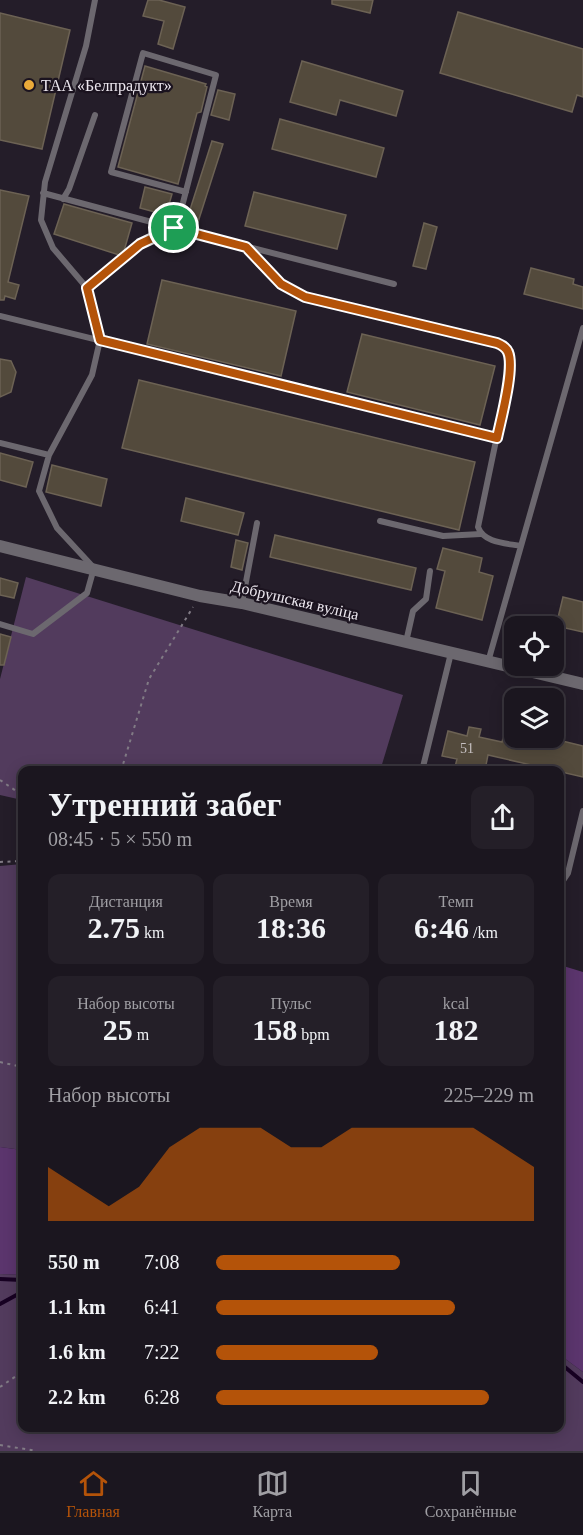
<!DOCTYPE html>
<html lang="ru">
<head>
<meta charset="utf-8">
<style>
  :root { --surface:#1b161f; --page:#241f28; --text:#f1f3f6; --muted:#a09fa4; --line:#39353d; --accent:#b45309 }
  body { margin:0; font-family:Georgia,serif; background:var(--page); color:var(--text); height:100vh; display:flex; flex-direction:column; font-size:22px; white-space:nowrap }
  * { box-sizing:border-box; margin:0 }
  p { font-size:20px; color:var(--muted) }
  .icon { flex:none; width:33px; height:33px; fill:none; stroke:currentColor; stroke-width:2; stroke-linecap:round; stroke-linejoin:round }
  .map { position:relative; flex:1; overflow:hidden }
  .drawer { position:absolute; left:18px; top:766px; width:546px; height:666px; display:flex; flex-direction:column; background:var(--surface); border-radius:12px; box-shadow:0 3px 15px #0003,0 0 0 2px var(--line) }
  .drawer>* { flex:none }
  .tools { position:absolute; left:504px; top:616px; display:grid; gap:12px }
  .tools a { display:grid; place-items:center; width:60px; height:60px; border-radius:12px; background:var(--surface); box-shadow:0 3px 15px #0003,0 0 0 2px var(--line); font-size:30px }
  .pin { position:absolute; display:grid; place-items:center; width:51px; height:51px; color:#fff; margin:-26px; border:3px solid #fff; border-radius:50%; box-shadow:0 2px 6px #0007 }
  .round { display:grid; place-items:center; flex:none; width:63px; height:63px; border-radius:12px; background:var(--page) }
  .overview { display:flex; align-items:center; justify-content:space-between; height:102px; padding:0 30px }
  h1 { font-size:33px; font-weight:700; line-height:45px }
  .stats { display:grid; grid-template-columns:repeat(3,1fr); gap:9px; height:102px; padding:6px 30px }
  .stats div { display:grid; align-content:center; border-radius:12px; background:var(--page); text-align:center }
  .stats b { font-size:30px; font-weight:700 }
  .stats small { font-size:16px; font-weight:400 }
  .stats p { font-size:16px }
  .chart { height:168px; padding:12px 30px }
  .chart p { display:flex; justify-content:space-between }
  .chart svg { width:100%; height:108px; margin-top:6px; fill:var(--accent); opacity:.7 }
  ul { padding:0 30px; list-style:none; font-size:20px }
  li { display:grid; grid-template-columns:96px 72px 1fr; align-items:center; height:45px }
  li i { height:15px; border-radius:8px; background:var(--accent) }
  .tabs { display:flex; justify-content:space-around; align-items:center; height:84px; border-top:2px solid var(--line); background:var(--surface); font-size:16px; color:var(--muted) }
  .tabs a { display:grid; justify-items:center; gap:3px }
  .tabs .on { color:var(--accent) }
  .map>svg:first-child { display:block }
  .green { fill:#523b5d }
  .forest { fill:#5b356d }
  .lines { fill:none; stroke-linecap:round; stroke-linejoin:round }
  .stream { stroke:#170022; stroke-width:4 }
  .building { fill:#534a3c; stroke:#6c6254; stroke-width:1.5 }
  .path { stroke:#817b85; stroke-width:2; stroke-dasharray:3 4.5; stroke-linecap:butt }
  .service { stroke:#6c686f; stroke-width:6 }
  .minor { stroke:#6c686f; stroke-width:12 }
  .route-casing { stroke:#fff; stroke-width:12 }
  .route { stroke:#b45309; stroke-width:8 }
  .poi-dot { fill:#eaaa39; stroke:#1b131f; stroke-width:2 }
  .labels { text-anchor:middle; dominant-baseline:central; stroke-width:4.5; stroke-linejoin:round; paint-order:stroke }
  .number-label { font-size:14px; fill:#c6c0c2 }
  .poi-label { font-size:16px; fill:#ece7ef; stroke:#1b131f; text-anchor:start }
  .street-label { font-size:16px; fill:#ece7ef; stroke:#1b131f }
</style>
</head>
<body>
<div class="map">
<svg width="583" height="1451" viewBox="0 0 583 1451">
  <rect width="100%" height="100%" fill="#241d29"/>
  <path class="green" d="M 26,577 L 403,695 L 380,771 L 22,771 L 22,800 L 0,795 L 0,679 Z
    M 22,864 L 22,1150 L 0,1147 L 0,866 Z
    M 0,1274 L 22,1275 L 22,1428 L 560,1428 L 560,1355 L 583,1372 L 583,1451 L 0,1451 Z"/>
  <path class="forest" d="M 560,965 L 583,972 L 583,1372 L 560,1355 Z
    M 0,1147 L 22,1150 L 22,1275 L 0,1274 Z"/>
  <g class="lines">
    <path class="stream" d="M 0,1279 L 22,1280
      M 0,1304 L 22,1292
      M 560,1363 L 583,1382"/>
  </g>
  <path class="building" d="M 148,0 L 159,0 L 185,7 L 173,49 L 158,44 L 164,21 L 143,16 Z
    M 332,0 L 373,0 L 370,13 L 332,4 Z
    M 458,12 L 583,49 L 583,97 L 577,95 L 572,112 L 440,73 Z
    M 0,13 L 70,30 L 42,149 L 0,140 Z
    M 302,61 L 403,91 L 396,116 L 340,100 L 336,115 L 290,102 Z
    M 145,66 L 206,84 L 205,86 L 207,87 L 201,112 L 197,113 L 178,184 L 118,167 Z
    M 218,90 L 235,94 L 229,120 L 211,115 Z
    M 280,119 L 384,148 L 376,177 L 272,149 Z
    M 212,141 L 223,144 L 198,222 L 187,219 Z
    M 145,187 L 172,194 L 166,215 L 140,208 Z
    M 0,190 L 29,196 L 8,282 L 19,285 L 15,299 L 5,296 L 4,300 L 0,300 Z
    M 254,192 L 346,215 L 337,249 L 245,226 Z
    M 64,204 L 132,223 L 124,251 L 119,255 L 54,234 Z
    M 424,223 L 437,227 L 426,269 L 413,266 Z
    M 531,268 L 574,279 L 573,284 L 583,287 L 583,309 L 524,294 Z
    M 162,280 L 296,311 L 281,376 L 147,344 Z
    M 362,334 L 495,366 L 480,425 L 347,392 Z
    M 0,359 L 11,361 L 16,372 L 11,392 L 0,397 Z
    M 139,380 L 475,462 L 459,530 L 122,448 Z
    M 0,453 L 33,462 L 26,487 L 0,480 Z
    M 52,465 L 107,479 L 101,506 L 46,492 Z
    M 186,498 L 244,513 L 238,535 L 181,521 Z
    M 275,535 L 416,568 L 411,590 L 270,557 Z
    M 236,540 L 248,543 L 242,570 L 231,567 Z
    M 443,548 L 482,558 L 479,572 L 493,576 L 482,620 L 436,608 L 445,571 L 437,569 Z
    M 0,578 L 18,583 L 14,598 L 0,595 Z
    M 563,597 L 583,602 L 583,632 L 556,626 Z
    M 0,634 L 11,637 L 4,665 L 0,665 Z
    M 469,727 L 481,729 L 479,737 L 502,742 L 506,728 L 514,730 L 514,738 L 550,738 L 583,746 L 583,777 L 488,755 L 485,770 L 470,766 L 469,771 L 455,767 L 457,759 L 442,756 L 448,731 L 467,736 Z"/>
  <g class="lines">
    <path class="path" d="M 121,771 L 149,679 L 193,607
      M 0,780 L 22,795
      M 0,862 L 22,861
      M 0,1062 L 22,1067
      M 0,1387 L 22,1372
      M 0,1445 L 37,1451"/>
    <path class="service" d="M 43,193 L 174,228 L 179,218 L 216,75 L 143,53 L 111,172 L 186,192
      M 63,199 L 69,189 L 95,115
      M 246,247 L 281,284 L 305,297 L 497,343 L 505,347 L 509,354 L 508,383 L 478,527 C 484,543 505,543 521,546
      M 87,288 L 140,244 L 174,228 L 394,284
      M 0,316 L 497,438
      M 0,443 L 49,455
      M 380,521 L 443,536 L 481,534
      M 242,603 L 257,523
      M 0,624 L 33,634 L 87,593 L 94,568 L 57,528 L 39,491 L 49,455 L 92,375 L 100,340 L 87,288 L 53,248 L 41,220 L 45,182 L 86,46 L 95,0
      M 406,642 L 413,611 L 426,599 L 430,571
      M 488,662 L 583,328
      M 422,771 L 451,653
      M 560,885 L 568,873 L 583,811"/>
    <path class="minor" d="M 0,546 L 200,596 L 242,603 L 583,684"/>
  </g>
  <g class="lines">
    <g class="route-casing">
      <path id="route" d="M 174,228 L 246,247 L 281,284 L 305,297 L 497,343 C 502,345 506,347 508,352 C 515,368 501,419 497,438 L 100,340 L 87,288 L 140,244 Z"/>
    </g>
    <use href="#route" class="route"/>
  </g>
  <circle class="poi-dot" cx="29" cy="85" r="6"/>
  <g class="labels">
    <g class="number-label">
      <text x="467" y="748">51</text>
    </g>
    <g class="poi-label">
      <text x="41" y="85">ТАА «Белпрадукт»</text>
    </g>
    <g class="street-label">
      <text transform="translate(295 600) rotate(13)">Добрушская вуліца</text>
    </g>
  </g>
</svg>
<div class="tools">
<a><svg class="icon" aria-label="locate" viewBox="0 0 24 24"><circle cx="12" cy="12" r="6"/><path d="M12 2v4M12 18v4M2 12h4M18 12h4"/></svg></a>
<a><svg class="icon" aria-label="layers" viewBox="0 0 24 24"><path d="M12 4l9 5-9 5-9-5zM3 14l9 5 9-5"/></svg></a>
</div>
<div class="pin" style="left:174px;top:228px;background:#1e9e55"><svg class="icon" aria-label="arrive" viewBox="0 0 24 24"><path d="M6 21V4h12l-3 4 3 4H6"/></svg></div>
<section class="drawer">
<div class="overview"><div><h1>Утренний забег</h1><p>08:45 · 5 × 550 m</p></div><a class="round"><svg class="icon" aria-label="share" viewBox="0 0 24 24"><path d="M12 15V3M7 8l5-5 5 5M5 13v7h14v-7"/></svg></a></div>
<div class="stats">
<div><p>Дистанция</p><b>2.75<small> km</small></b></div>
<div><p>Время</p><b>18:36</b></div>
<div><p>Темп</p><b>6:46<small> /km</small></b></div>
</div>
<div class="stats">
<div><p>Набор высоты</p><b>25<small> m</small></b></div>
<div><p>Пульс</p><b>158<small> bpm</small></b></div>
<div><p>kcal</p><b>182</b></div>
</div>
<div class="chart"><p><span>Набор высоты</span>225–229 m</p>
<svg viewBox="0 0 160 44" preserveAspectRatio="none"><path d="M0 44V22L10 30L20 38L30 30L40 14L50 6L60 6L70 6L80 14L90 14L100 6L110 6L120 6L130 6L140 6L150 14L160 22V44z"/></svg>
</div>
<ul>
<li><b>550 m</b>7:08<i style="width:58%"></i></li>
<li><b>1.1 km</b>6:41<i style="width:75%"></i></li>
<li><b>1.6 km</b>7:22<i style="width:51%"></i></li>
<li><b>2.2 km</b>6:28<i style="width:86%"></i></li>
</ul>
</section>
</div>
<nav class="tabs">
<a class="on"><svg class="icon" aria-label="home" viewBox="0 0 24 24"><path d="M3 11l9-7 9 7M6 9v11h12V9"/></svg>Главная</a>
<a><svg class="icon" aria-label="map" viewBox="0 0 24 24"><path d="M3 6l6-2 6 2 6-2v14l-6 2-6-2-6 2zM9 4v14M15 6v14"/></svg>Карта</a>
<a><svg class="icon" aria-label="saved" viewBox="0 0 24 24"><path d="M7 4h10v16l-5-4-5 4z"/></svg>Сохранённые</a>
</nav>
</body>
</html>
